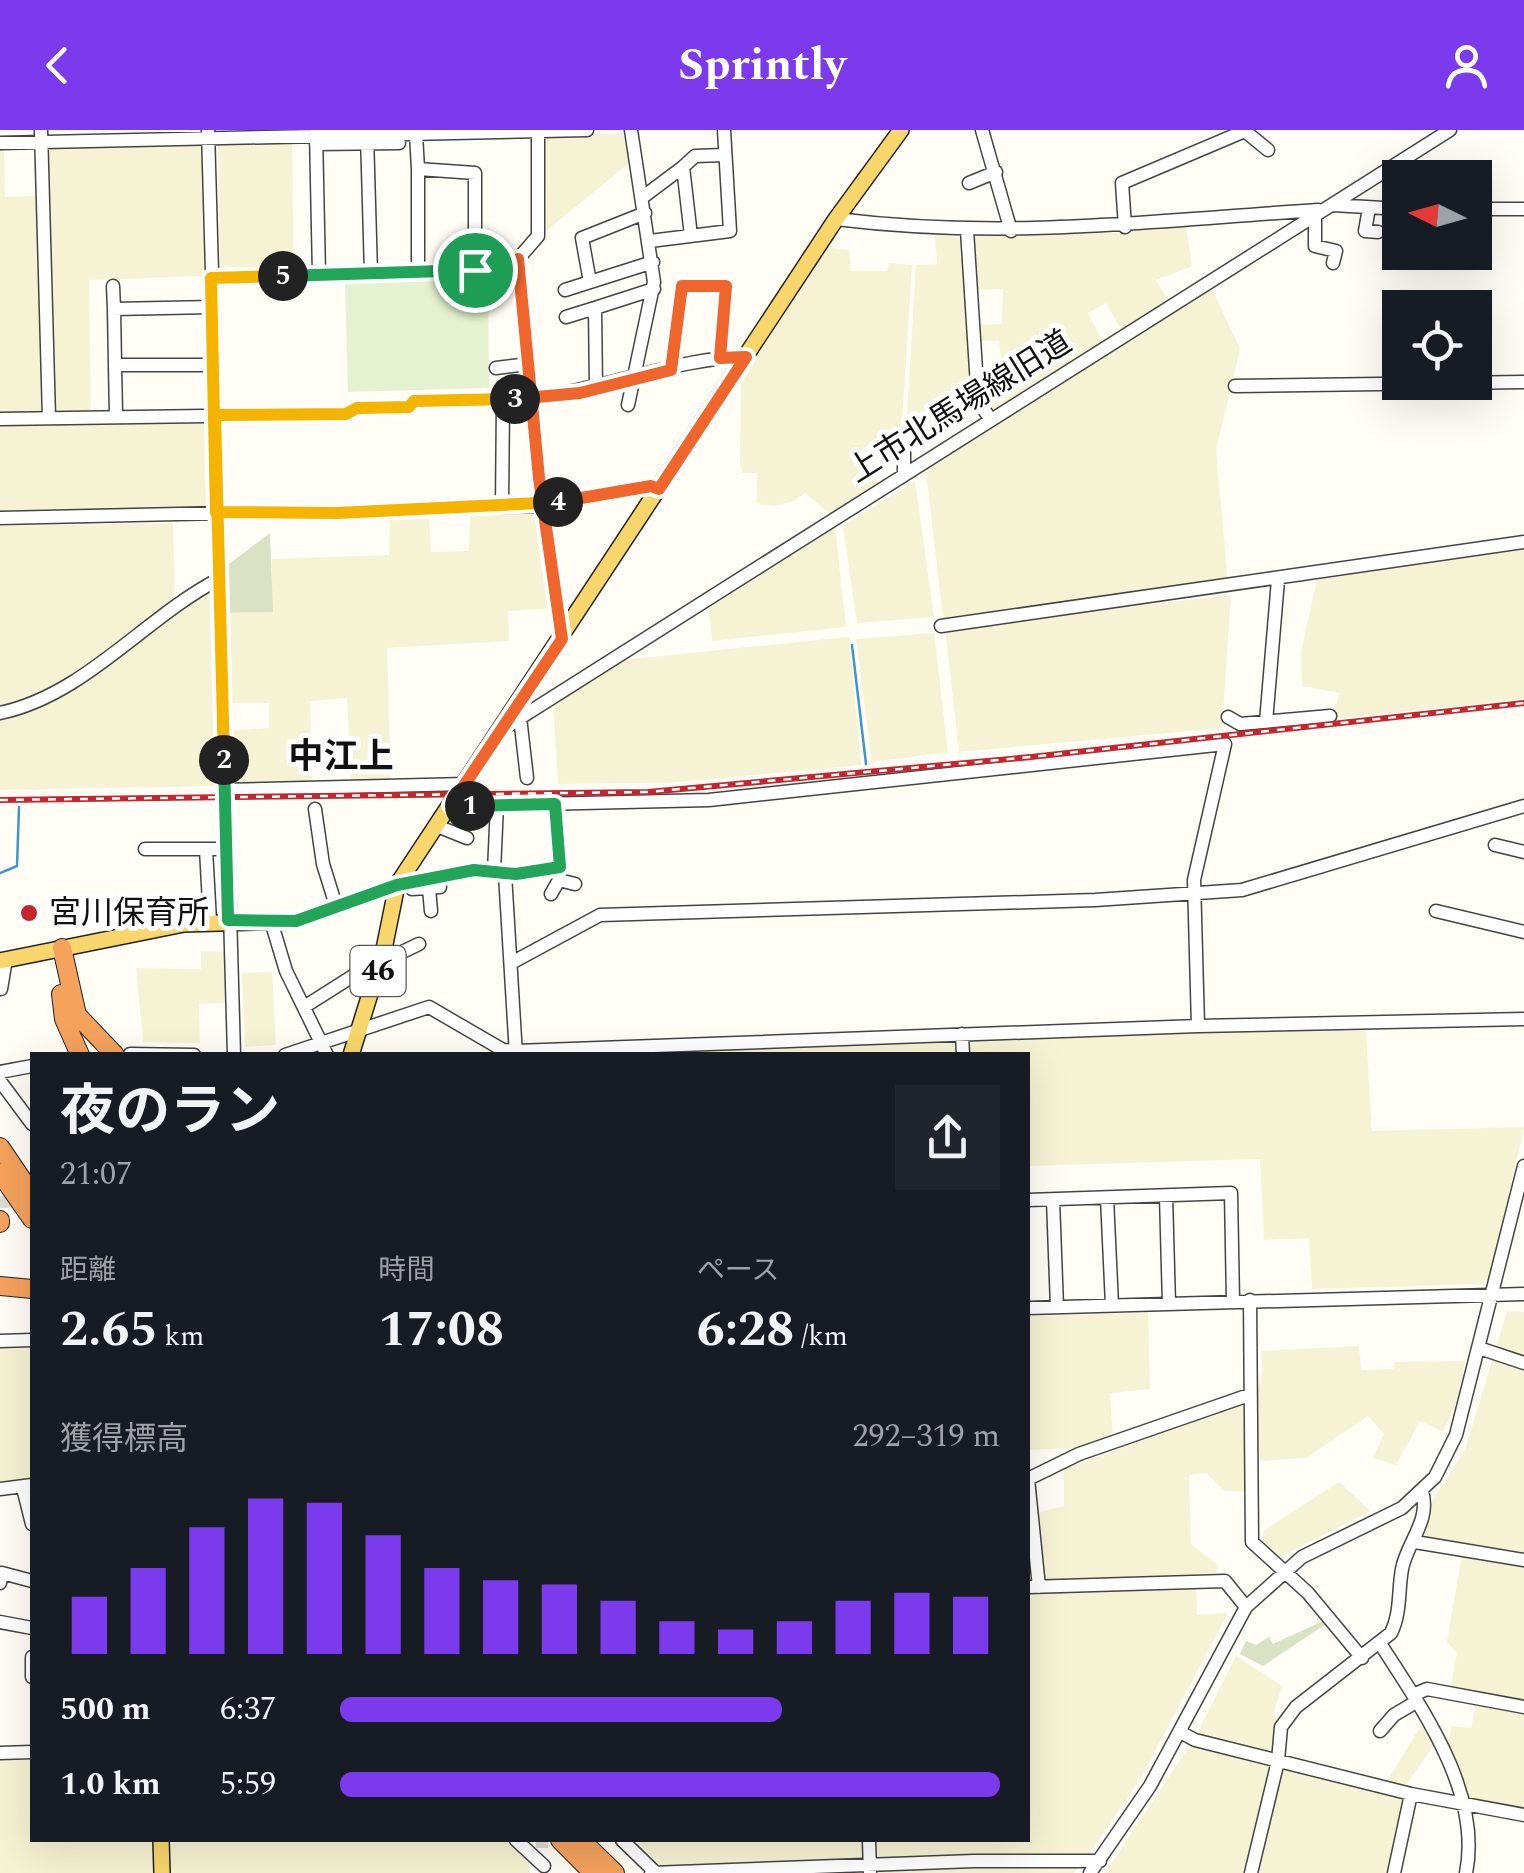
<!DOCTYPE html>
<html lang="ja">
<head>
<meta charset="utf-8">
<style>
  :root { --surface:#171b24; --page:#20242c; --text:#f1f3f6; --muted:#9ea1a6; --accent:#7c3aed }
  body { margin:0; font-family:Spectral,"Noto Sans JP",serif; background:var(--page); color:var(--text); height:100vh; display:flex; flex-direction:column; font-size:38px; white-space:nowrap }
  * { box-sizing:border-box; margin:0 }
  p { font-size:32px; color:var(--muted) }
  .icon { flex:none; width:55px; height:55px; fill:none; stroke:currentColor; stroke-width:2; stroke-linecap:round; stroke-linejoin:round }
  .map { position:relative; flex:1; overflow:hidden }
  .side { position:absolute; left:30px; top:922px; width:1000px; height:790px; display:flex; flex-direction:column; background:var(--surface); border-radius:0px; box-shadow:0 10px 40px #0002 }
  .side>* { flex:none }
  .needle { width:65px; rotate:275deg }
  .controls { position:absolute; left:1382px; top:30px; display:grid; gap:20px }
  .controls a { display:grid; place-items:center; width:110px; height:110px; border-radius:0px; background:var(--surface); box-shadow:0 10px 40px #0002; font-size:50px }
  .pin { position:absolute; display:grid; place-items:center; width:85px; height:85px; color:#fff; margin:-42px; border:5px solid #fff; border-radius:50%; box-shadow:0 2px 10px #0007 }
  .km { position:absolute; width:50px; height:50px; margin:-25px; border-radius:50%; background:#222; color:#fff; font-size:28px; line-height:50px; text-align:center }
  .round { display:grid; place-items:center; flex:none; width:105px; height:105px; border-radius:0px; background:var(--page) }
  .overview { display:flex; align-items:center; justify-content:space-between; height:170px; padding:0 30px }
  h1 { font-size:55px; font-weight:700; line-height:75px }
  .figures { display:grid; grid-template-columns:repeat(3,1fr); gap:15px; height:170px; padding:10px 30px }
  .figures div { display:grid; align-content:center }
  .figures b { font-size:50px; font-weight:700 }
  .figures small { font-size:28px; font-weight:400 }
  .figures p { font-size:28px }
  .chart { height:280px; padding:20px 30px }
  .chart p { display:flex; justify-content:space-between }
  .chart svg { width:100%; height:180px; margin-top:10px; stroke:var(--accent); stroke-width:6 }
  ul { padding:0 30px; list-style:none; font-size:32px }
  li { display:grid; grid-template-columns:160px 120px 1fr; align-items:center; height:75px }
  li i { height:25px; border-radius:12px; background:var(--accent) }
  header { display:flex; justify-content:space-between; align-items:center; height:130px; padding:0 30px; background:var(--accent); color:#fff; font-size:45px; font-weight:700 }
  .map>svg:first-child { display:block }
  .farmland { fill:#f6f3d4 }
  .cemetery { fill:#d9e3c4 }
  .pitch { fill:#e6f2cf }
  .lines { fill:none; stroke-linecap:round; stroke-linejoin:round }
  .stream { stroke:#3f96cf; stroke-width:2.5 }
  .minor-tunnel { stroke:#dbdad3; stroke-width:12; stroke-dasharray:12 6; stroke-linecap:butt }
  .minor-casing { stroke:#444; stroke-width:15 }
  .major-casing { stroke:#222; stroke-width:18 }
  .highway-casing { stroke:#222; stroke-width:20 }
  .minor { stroke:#fff; stroke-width:12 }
  .major { stroke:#f9d66b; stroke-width:15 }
  .highway { stroke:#f5a25d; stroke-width:18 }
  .rail-casing { stroke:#c4262e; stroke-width:6 }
  .rail { stroke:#fff; stroke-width:2.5; stroke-dasharray:8; stroke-linecap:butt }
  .split-1-casing { stroke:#fff; stroke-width:20 }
  .split-2-casing { stroke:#fff; stroke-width:20 }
  .split-3-casing { stroke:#fff; stroke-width:20 }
  .split-4-casing { stroke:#fff; stroke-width:20 }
  .split-5-casing { stroke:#fff; stroke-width:20 }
  .split-6-casing { stroke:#fff; stroke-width:20 }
  .split-1 { stroke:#f0652b; stroke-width:12 }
  .split-2 { stroke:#22a559; stroke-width:12 }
  .split-3 { stroke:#f5b400; stroke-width:12 }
  .split-4 { stroke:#f0652b; stroke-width:12 }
  .split-5 { stroke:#f5b400; stroke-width:12 }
  .split-6 { stroke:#22a559; stroke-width:12 }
  .poi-dot { fill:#c4262e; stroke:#fff; stroke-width:4 }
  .labels { text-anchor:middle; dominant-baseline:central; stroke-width:10; stroke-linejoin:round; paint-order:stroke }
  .shield { fill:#fff; stroke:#585858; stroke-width:2.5 }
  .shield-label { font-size:30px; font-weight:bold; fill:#111 }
  .street-label { font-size:32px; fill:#111; stroke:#fff }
  .poi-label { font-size:32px; fill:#111; stroke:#fff; text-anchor:start }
  .neighbourhood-label { font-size:35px; font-weight:bold; fill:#111; stroke:#fff }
</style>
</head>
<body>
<header><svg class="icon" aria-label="back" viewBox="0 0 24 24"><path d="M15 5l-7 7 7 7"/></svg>Sprintly<svg class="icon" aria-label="person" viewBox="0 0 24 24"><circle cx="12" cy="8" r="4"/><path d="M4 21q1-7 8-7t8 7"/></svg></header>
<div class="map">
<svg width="1524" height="1743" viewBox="0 0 1524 1743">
  <rect width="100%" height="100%" fill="#fffdf5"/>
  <path class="farmland" d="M 629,3 L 634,29 L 546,101 L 544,4 Z
    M 292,10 L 294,142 L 220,143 L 218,11 Z
    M 202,11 L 205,146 L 89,150 L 91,282 L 54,284 L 47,16 Z
    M 4,16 L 5,67 L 41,66 L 46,284 L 0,285 L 0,17 Z
    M 1186,95 L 1192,136 L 1156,150 L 1169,171 L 1122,201 L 1106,173 L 1088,183 L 1104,214 L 992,284 L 983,270 L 981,252 L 1004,249 L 999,211 L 976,211 L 975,195 L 1002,194 L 1003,159 L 974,160 L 970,109 L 974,104 L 1112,103 Z
    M 935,104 L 962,108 L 975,274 L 953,291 L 906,303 L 916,135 L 937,134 Z
    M 825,117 L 849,120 L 851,141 L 887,141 L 889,133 L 912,135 L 899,341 L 877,310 L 858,322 L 879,353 L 830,384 L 805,363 L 794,371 L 774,376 L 757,373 L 757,343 L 742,343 L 740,329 L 741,248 Z
    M 1212,159 L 1240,219 L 1216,320 L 1228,453 L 943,488 L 926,340 Z
    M 208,289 L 209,377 L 0,381 L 0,294 Z
    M 915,351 L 934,487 L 857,493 L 843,396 Z
    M 540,382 L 553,478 L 508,481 L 509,511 L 387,518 L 391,652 L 351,651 L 347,568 L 310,571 L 312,653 L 236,655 L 233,600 L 269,598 L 269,573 L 229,573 L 227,483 L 272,482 L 272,429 L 389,425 L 390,385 L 429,384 L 431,422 L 469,421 L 470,384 Z
    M 173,393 L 175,468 L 210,459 L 215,656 L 0,660 L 0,396 Z
    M 835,397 L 846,497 L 712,511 L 709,478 Z
    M 1524,417 L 1524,569 L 1333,589 L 1339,563 L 1302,556 L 1301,522 L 1317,450 Z
    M 1231,465 L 1222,598 L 959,622 L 945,498 Z
    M 934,503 L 948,622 L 872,632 L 856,509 Z
    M 849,507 L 861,635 L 666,653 L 558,654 L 553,575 L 621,530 Z
    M 201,821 L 224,822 L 226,873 L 199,874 L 200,913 L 143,912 L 136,838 L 201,839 Z
    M 272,842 L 276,915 L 245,917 L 242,843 Z
    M 1280,899 L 1366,901 L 1372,1001 L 1524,997 L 1490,1147 L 1479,1154 L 1312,1159 L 1309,1108 L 1264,1110 L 1260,1029 L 1028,1036 L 1028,925 L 968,925 L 967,910 Z
    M 959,910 L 959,925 L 521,925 Z
    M 1507,1181 L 1524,1182 L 1524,1426 L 1421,1410 L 1432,1371 L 1465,1320 Z
    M 1148,1183 L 1150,1259 L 1110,1263 L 1113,1307 L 1074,1318 L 1028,1320 L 1028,1186 Z
    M 1359,1216 L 1361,1240 L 1393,1239 L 1395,1232 L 1465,1231 L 1457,1270 L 1443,1302 L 1420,1291 L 1396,1335 L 1373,1328 L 1384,1304 L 1368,1286 L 1306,1328 L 1260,1331 L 1255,1269 L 1262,1242 L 1261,1221 Z
    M 32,1217 L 32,1348 L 0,1352 L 0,1218 Z
    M 1243,1274 L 1248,1362 L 1225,1361 L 1206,1343 L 1189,1345 L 1191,1414 L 1218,1435 L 1216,1443 L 1044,1451 L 1037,1383 L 1064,1376 L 1064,1339 Z
    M 1339,1352 L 1370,1381 L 1276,1429 L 1262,1416 L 1263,1401 Z
    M 1462,1424 L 1524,1435 L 1524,1573 L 1450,1559 L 1457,1523 L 1447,1512 Z
    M 1196,1455 L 1197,1485 L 1228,1483 L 1140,1649 L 1089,1724 L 874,1732 L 873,1710 L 1028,1710 L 1028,1461 Z
    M 1236,1526 L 1282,1556 L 1273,1584 L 1277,1589 L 1275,1624 L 1270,1626 L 1196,1606 Z
    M 1476,1573 L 1524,1581 L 1524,1682 L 1466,1670 L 1441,1605 L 1450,1607 L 1451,1596 L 1471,1598 Z
    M 1422,1594 L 1434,1615 L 1404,1658 L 1386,1653 Z
    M 1190,1615 L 1273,1638 L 1247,1743 L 1105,1743 Z
    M 32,1625 L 32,1710 L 153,1710 L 154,1743 L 0,1743 L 0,1626 Z
    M 1284,1638 L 1407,1668 L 1390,1743 L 1255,1743 L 1279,1643 Z
    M 168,1710 L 511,1710 L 529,1732 L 530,1743 L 169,1743 Z
    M 635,1710 L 865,1710 L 866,1731 L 661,1736 Z
    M 1082,1734 L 1074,1743 L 764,1743 Z"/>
  <path class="cemetery" d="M 270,403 L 273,482 L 227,483 L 225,437 Z
    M 1325,1490 L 1329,1492 L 1263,1536 L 1240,1524 L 1246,1511 L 1256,1515 L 1269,1507 L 1273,1514 Z"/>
  <path class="pitch" d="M 488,146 L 489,258 L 348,262 L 345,151 Z"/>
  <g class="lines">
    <path class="stream" d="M 852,515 L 866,634
      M 0,743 L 17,736 L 19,677"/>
    <path class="minor-tunnel" d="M 0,1072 L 25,1071
      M 542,1710 L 542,1718"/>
    <g class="minor-casing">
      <path id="minor" d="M 41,0 L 49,288
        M 208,0 L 234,925
        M 982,0 L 1011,101
        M 1246,2 L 1268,20
        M 416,4 L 418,39 L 475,43 L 475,140 L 503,141 L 518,129
        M 367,5 L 371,143
        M 0,13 L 587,0
        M 316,14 L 399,13
        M 683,37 L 695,26 L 724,25
        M 418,39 L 418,142 L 475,140
        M 969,53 L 996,42
        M 643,67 L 683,37 L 691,106
        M 1333,75 L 1400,79
        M 1369,78 L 1365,101 L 1378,102
        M 1475,79 L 1524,79
        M 1315,85 L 1315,116 L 1336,121 L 1333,133
        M 836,89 C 1006,110 1150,91 1318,80
        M 1125,97 L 1122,53 L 1247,0
        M 967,100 L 978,271 L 991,290
        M 650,111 L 730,101 L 724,0
        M 319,145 L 418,142
        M 211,148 L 319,145 L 316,3
        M 590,152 L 582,108 L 645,83
        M 113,156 L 114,179
        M 565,160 L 653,132
        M 595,178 L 654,159
        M 566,187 L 595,178 L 596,259
        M 115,235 L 114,179 L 212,177
        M 496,238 L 528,234
        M 671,240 L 682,156 L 726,156 L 720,228
        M 1235,256 L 1524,252
        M 628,275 L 654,152 L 631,0
        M 116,285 L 115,235 L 213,235
        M 0,289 L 346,284 L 357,278 L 409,277 L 414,271 L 503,270
        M 904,345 L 904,308
        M 502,377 L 503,270 L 531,267 L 518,129 L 538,106 L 538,1
        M 0,388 L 543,376 L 651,356 L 659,359
        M 941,496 L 1524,412
        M 561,507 L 531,267 C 603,261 678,227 746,227
        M 0,583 C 85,565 144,488 219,449
        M 520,587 L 527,648
        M 1228,587 L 1240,594 L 1330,586
        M 1266,592 L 1278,450
        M 501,600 L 1450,0
        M 225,660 L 465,654
        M 555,674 L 560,737
        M 451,675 L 497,675 L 494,741
        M 497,675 L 709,670 L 1225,614 L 1194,750 L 1198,896
        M 315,679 L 323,734 L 337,779
        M 437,696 L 467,708
        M 1495,715 L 1524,722
        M 145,719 L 206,719
        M 505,744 L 560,737 L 559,750 L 575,754
        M 397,755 L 474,740 L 505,744 L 516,925
        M 429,758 L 431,781
        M 412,759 L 440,757
        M 551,764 L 559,750
        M 1436,781 L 1524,802
        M 210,791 L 206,719 L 226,719
        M 271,791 L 286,841 L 327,925
        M 513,832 L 600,785 L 1095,770 L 1242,760 L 1524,676
        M 1,859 L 6,829
        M 304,877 L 356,844 L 419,814
        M 962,904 L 963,925
        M 130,924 L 194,925
        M 285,925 L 429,877 L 503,920 L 516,921 L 1198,896 L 1524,889
        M 0,942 L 32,936
        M 0,951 L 32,994
        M 1166,1066 L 1169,1174
        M 1107,1068 L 1112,1175
        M 1028,1070 L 1231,1063 L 1233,1171
        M 1053,1070 L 1057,1177
        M 1250,1170 L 1252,1412 L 1308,1463 L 1362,1528
        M 1028,1178 L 1524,1164
        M 0,1211 L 32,1210
        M 1479,1218 L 1524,1233
        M 23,1358 L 32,1394
        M 0,1359 L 32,1355
        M 1415,1412 L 1524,1430
        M 0,1453 L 2,1443 L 32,1451
        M 1028,1457 L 1225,1451 L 1246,1477
        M 1039,1457 L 1028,1349 L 1079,1324 L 1249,1265
        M 0,1492 L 32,1498
        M 1381,1515 C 1423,1580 1482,1663 1466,1743
        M 32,1527 L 32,1547
        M 1413,1565 L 1427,1559 L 1524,1577
        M 1380,1601 L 1394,1585 L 1416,1572
        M 1180,1602 L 1195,1610 L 1411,1664 L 1524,1685
        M 0,1623 L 32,1622
        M 516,1710 L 544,1736
        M 622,1710 L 656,1743
        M 869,1710 L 870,1742
        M 651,1743 L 974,1731 L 1100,1731
        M 1090,1743 L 1150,1656 L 1246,1477 L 1302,1427 L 1402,1378 L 1435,1347 L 1456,1305 L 1524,1036
        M 1251,1743 L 1278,1631 L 1281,1597 L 1296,1577 L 1391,1503 C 1401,1483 1398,1461 1402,1439 C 1407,1412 1431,1391 1422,1361
        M 1394,1743 L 1411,1664"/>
    </g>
    <g class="major-casing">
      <path id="major" d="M 0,831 L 184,794 L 295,791 L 397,755
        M 351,925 L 384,819 L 397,755 L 836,89 L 901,0
        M 161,1710 L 162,1743"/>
    </g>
    <g class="highway-casing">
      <path id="highway" d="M 62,818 L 77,885 L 115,925
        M 61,864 L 64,889 L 80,925
        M 0,1017 L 32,1064
        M 0,1043 L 32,1089
        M 0,1090 L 0,1093
        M 0,1156 L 32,1159
        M 560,1710 L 593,1743
        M 581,1710 L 615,1743"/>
    </g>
    <use href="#minor" class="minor"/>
    <use href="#major" class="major"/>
    <use href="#highway" class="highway"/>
    <g class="rail-casing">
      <path id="rail" d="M 0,670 L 648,662 L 1031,627 L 1524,573"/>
    </g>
    <use href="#rail" class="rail"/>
  </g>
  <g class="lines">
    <g class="split-1-casing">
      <path id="split-1" d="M 470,676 L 451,675 L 562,509 L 539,348 L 518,129 L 503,141 L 475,140"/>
    </g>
    <g class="split-2-casing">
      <path id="split-2" d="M 224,630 L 228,790 L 296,791 L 397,755 L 474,740 L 516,744 L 560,737 L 555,674 L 470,676"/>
    </g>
    <g class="split-3-casing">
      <path id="split-3" d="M 224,630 L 215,285 L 346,284 L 357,278 L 409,277 L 414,271 L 515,269"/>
    </g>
    <g class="split-4-casing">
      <path id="split-4" d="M 515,269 L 580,263 L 671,240 L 682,156 L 726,156 L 720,228 L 746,227 L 659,359 L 651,356 L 558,372"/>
    </g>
    <g class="split-5-casing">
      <path id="split-5" d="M 283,146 L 211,148 L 216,382 L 337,383 L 558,372"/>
    </g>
    <g class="split-6-casing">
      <path id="split-6" d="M 283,146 L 475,140"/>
    </g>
    <use href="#split-1" class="split-1"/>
    <use href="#split-2" class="split-2"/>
    <use href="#split-3" class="split-3"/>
    <use href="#split-4" class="split-4"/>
    <use href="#split-5" class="split-5"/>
    <use href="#split-6" class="split-6"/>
  </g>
  <circle class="poi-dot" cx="29" cy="783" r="10"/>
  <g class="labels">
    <rect class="shield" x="350.5" y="816" width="55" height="50" rx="8"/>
    <g class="shield-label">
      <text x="378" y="841">46</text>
    </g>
    <g class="street-label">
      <text transform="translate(960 277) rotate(-32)">上市北馬場線旧道</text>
    </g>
    <g class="poi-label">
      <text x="49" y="783">宮川保育所</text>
    </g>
    <g class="neighbourhood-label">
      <text x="341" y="627">中江上</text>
    </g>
  </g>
</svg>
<div class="controls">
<a><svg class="needle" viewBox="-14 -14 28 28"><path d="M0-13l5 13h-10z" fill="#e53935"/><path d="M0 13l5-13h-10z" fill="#9ea1a6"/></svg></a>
<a><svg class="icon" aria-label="locate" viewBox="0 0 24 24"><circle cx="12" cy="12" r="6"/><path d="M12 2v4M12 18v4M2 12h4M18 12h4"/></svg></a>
</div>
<div class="pin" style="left:475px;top:140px;background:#1e9e55"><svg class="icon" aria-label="arrive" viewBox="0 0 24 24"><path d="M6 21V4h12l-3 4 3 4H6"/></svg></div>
<b class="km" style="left:470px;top:676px">1</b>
<b class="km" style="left:224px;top:630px">2</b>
<b class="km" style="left:515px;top:269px">3</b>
<b class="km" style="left:558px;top:372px">4</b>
<b class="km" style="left:283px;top:146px">5</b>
<section class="side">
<div class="overview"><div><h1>夜のラン</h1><p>21:07</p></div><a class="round"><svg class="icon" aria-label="share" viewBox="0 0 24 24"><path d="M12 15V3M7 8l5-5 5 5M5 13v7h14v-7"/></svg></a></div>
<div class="figures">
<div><p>距離</p><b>2.65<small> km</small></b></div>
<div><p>時間</p><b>17:08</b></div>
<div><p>ペース</p><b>6:28<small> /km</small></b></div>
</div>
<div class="chart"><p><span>獲得標高</span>292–319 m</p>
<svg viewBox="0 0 160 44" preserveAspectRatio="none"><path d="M5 44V30M15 44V23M25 44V13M35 44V6M45 44V7M55 44V15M65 44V23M75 44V26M85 44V27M95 44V31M105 44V36M115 44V38M125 44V36M135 44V31M145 44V29M155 44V30"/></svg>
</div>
<ul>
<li><b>500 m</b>6:37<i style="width:67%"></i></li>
<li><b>1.0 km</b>5:59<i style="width:100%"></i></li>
</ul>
</section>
</div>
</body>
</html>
